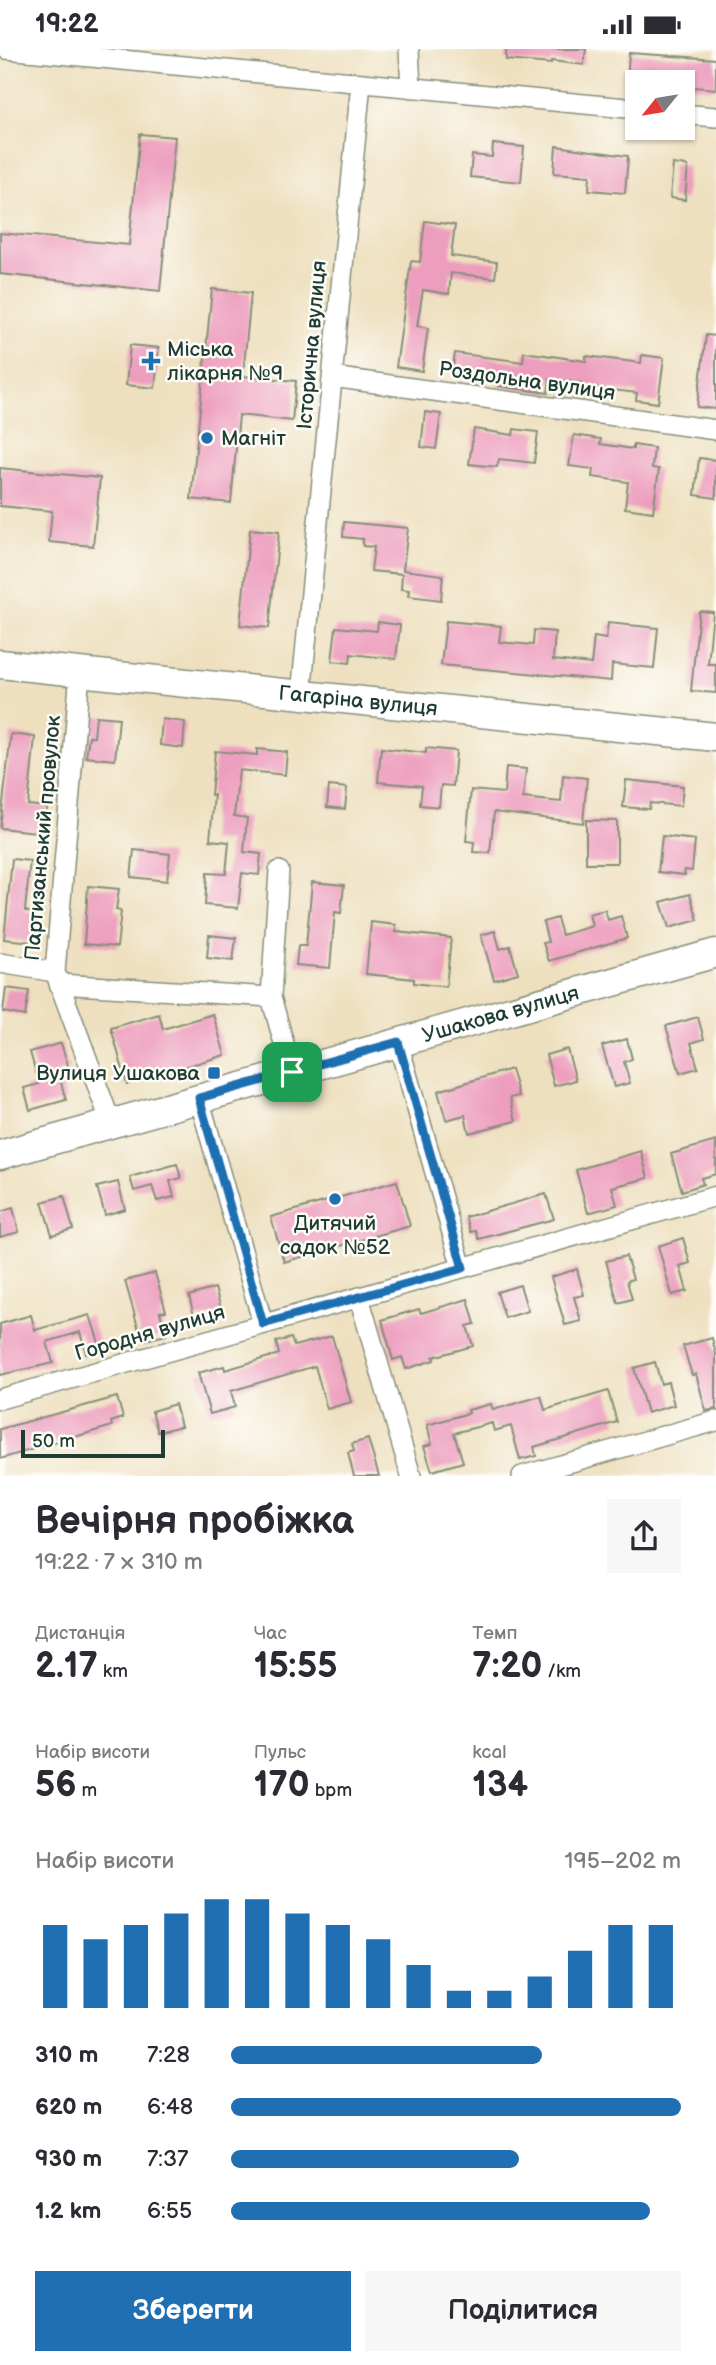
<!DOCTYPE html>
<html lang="uk">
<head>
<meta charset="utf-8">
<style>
  :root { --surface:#fff; --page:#f7f7f7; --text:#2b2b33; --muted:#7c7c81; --accent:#1f6fb2 }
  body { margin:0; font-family:"Balsamiq Sans",sans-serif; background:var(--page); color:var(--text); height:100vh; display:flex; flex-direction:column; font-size:26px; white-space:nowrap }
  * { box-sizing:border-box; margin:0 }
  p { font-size:23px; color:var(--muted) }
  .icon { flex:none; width:38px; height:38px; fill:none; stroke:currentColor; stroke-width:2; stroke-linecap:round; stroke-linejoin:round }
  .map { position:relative; height:1427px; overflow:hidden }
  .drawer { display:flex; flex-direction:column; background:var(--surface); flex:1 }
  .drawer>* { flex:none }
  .needle { width:46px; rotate:240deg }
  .controls { position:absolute; left:625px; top:21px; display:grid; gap:14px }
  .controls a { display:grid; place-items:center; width:70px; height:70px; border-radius:0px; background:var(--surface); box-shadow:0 2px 5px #0004; font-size:35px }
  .scale { position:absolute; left:21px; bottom:18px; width:144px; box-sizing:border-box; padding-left:7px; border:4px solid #1f3d34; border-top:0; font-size:19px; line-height:24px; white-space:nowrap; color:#1f3d34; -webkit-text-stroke:5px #fdfcf7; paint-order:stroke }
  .pin { position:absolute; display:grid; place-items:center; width:60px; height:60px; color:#fff; margin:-30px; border-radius:14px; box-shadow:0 4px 10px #0006 }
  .round { display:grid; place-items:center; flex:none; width:74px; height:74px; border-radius:0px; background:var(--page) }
  .head { display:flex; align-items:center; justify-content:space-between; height:119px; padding:0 35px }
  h1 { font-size:38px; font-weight:700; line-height:52px }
  .stats { display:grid; grid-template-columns:repeat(3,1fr); gap:10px; height:119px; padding:7px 35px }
  .stats div { display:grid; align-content:center }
  .stats b { font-size:35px; font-weight:700 }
  .stats small { font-size:19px; font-weight:400 }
  .stats p { font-size:19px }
  .chart { height:196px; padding:14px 35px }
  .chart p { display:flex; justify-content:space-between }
  .chart svg { width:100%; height:126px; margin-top:7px; stroke:var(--accent); stroke-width:6 }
  .cta { display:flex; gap:14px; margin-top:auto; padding:14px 35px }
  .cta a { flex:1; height:80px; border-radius:0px; background:var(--accent); color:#fff; font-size:28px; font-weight:700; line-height:80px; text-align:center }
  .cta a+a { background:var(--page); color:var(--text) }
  ul { padding:0 35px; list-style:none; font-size:23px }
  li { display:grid; grid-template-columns:112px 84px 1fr; align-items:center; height:52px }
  li i { height:18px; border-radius:9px; background:var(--accent) }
  .status { display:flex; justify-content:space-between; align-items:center; height:49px; padding:0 35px; background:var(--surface); direction:ltr }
  .status svg { height:19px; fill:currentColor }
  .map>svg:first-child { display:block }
  .building { fill:#ed9ebe }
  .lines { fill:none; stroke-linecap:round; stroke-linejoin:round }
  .street-casing { stroke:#868e7a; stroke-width:22 }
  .secondary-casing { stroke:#868e7a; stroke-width:31 }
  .street { stroke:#fff; stroke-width:19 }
  .secondary { stroke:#fff; stroke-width:28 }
  .route-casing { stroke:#fff; stroke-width:14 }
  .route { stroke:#1f6fb2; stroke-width:9 }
  .poi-dot { fill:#1f6fb2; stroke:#fdfcf7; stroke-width:2.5 }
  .labels { text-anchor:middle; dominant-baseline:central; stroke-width:5; stroke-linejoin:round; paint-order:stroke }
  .street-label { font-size:21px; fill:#1f3d34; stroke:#fdfcf7 }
  .poi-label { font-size:21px; fill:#1f3d34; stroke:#fdfcf7; text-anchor:start }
</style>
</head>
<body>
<div class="status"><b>19:22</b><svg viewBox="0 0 49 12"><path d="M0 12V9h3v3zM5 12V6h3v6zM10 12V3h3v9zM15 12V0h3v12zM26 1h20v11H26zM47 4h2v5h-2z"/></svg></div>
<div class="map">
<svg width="716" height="1427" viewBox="0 0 716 1427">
  <rect width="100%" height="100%" fill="#fdfcf7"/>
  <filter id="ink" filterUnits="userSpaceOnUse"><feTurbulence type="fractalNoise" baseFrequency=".0143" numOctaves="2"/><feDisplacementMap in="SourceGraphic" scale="14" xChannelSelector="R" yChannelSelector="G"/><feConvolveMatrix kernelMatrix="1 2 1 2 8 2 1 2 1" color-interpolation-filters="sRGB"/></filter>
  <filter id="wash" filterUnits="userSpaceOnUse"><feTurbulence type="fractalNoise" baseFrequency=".00686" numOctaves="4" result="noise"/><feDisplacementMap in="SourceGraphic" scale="28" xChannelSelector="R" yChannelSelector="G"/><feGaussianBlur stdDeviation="1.57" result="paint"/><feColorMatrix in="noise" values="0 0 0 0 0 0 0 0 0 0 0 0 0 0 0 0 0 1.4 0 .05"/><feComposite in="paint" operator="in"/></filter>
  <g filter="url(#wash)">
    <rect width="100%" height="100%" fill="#eee0bf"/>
    <g id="blocks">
      <path class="building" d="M 506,0 L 586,0 L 584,16 L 551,12 L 551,15 L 506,11 Z
        M 629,4 L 716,10 L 716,40 L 682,37 L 682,33 L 627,33 Z
        M 140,85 L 175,88 L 160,242 L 0,225 L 0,184 L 129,196 Z
        M 493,95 L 524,98 L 521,133 L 470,128 L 472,106 L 492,108 Z
        M 556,97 L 628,107 L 625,144 L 589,141 L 590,127 L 554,124 Z
        M 673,115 L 688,117 L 685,151 L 670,149 Z
        M 425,172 L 455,176 L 451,207 L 497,213 L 495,229 L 451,224 L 449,245 L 423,241 L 417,277 L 428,279 L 422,322 L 396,318 L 411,212 L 420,213 Z
        M 212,240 L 251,244 L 243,327 L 296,332 L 292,372 L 239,366 L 231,454 L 191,450 Z
        M 706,286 L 716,287 L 716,360 L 697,358 Z
        M 130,296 L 159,299 L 155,339 L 126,336 Z
        M 524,303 L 586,312 L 586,307 L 641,314 L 642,306 L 664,309 L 658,354 L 636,351 L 637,344 L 582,337 L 583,334 L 550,330 L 548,344 L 498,337 L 499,330 L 452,324 L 455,304 L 523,313 Z
        M 425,363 L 441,365 L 436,400 L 421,398 Z
        M 474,380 L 513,386 L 514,380 L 538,383 L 534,414 L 499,410 L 497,418 L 469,415 Z
        M 574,386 L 601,390 L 600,395 L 633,400 L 633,396 L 654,399 L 652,419 L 659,420 L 653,463 L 625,459 L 628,433 L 592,428 L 593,420 L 569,417 Z
        M 699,409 L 716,411 L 716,449 L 695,446 Z
        M 0,419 L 100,429 L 93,497 L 49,493 L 52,462 L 0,457 Z
        M 344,473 L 408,479 L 403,521 L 443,526 L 441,551 L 408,547 L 409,541 L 401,540 L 402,525 L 371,522 L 374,498 L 363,497 L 363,490 L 343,488 Z
        M 250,480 L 279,483 L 269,579 L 240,576 Z
        M 699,562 L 713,563 L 708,615 L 716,615 L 716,644 L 691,642 Z
        M 446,572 L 501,577 L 499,593 L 533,596 L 534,581 L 555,583 L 553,611 L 591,615 L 594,588 L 606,590 L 608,574 L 658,579 L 654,619 L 612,615 L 611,632 L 441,616 Z
        M 378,573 L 400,576 L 396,610 L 351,605 L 350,614 L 332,612 L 336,578 L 377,582 Z
        M 96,667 L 119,669 L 115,711 L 86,708 L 89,687 L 94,688 Z
        M 162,670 L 185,673 L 183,699 L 160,696 Z
        M 11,685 L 35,688 L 28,756 L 47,758 L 45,784 L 0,779 Z
        M 381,699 L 426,704 L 426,699 L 456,702 L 453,737 L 441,736 L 439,758 L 420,756 L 422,737 L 378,733 Z
        M 257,700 L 287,703 L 285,726 L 239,721 L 234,767 L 247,769 L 244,803 L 261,805 L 259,826 L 242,824 L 238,859 L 205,856 L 207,824 L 226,825 L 229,793 L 210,791 L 214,746 L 211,746 L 215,702 L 257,706 Z
        M 506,718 L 526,720 L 523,749 L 561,753 L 563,726 L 587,729 L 583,774 L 494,763 L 490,804 L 473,803 L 474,793 L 466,792 L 471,741 L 504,744 Z
        M 626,731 L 683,737 L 681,757 L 650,754 L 649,760 L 623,758 Z
        M 329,737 L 347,739 L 345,760 L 327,758 Z
        M 586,771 L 617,772 L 617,814 L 586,814 Z
        M 662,787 L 695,791 L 692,822 L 684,821 L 685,826 L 658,823 Z
        M 134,801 L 170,805 L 167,832 L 131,828 Z
        M 12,810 L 30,812 L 25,862 L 35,864 L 32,893 L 4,890 Z
        M 312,833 L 344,836 L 341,864 L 335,863 L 330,919 L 296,916 L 298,897 L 306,897 Z
        M 88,837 L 119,840 L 116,861 L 121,862 L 117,898 L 84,895 Z
        M 690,845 L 698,871 L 669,879 L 661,853 Z
        M 605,861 L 608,871 L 621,867 L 627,889 L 549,912 L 543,894 L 548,893 L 543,873 L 557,869 L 562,886 L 592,877 L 589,865 Z
        M 371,873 L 396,876 L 396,883 L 451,889 L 446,938 L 414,934 L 414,930 L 366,925 Z
        M 495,882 L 500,900 L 510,897 L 518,924 L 494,931 L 481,886 Z
        M 209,886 L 236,889 L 233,912 L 207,909 Z
        M 6,939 L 29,942 L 25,967 L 3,963 Z
        M 159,965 L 163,980 L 213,965 L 225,1006 L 127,1035 L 111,979 Z
        M 698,968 L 704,990 L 691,994 L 698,1019 L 680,1024 L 666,977 Z
        M 627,990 L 632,1010 L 624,1013 L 630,1034 L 614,1038 L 602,997 Z
        M 61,994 L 69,1020 L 58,1023 L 66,1051 L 30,1061 L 24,1039 L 39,1035 L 30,1003 Z
        M 567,1000 L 576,1031 L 554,1037 L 546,1006 Z
        M 511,1020 L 519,1047 L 510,1049 L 516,1072 L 469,1084 L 465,1066 L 446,1071 L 438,1042 Z
        M 716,1092 L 716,1125 L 701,1129 L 703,1135 L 682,1142 L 671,1105 Z
        M 641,1102 L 648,1129 L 612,1138 L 617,1156 L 588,1164 L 576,1121 Z
        M 177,1115 L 181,1129 L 170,1132 L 174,1148 L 157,1152 L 152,1137 L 134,1142 L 130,1128 Z
        M 397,1132 L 410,1177 L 284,1213 L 271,1168 Z
        M 118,1133 L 125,1160 L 105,1166 L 97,1138 Z
        M 546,1145 L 554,1170 L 479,1190 L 476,1182 L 471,1183 L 466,1168 Z
        M 64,1147 L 73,1180 L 52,1186 L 42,1153 Z
        M 13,1159 L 19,1183 L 0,1188 L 0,1163 Z
        M 683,1189 L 690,1214 L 680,1217 L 687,1242 L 672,1246 L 658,1197 Z
        M 626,1207 L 633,1230 L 627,1232 L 632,1250 L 618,1254 L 606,1212 Z
        M 577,1220 L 584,1246 L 574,1248 L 581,1272 L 565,1276 L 551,1228 Z
        M 155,1224 L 166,1262 L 160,1263 L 166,1286 L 142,1292 L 125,1232 Z
        M 520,1236 L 528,1262 L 505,1269 L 497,1243 Z
        M 215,1239 L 222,1263 L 195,1271 L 189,1247 Z
        M 468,1250 L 475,1275 L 467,1277 L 473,1297 L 433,1308 L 434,1311 L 406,1320 L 402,1308 L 393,1311 L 382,1271 L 419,1260 L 421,1264 Z
        M 31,1266 L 35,1281 L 90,1266 L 101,1300 L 86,1305 L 80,1283 L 47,1293 L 53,1314 L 0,1326 L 0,1275 Z
        M 332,1287 L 351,1353 L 327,1360 L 315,1317 L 231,1342 L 235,1358 L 210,1365 L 198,1324 L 224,1317 L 225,1321 L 279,1305 L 276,1293 L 291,1289 L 294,1297 Z
        M 712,1289 L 716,1305 L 716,1360 L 706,1362 L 696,1325 L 692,1326 L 683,1297 Z
        M 655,1313 L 661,1335 L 668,1333 L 674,1356 L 647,1364 L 634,1319 Z
        M 608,1342 L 617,1373 L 534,1398 L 536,1407 L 520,1411 L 511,1377 L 494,1382 L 492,1374 L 454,1384 L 463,1413 L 432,1422 L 424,1397 L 432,1395 L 427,1376 L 469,1364 L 468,1361 L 491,1355 L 493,1361 L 541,1347 L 545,1361 Z
        M 117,1348 L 123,1369 L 111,1373 L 112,1377 L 0,1410 L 0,1380 Z
        M 175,1355 L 181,1377 L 158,1383 L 152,1362 Z
        M 368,1390 L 379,1427 L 354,1427 L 348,1404 L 354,1402 L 352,1395 Z"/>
    </g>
  </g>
  <g filter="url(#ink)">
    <use href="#blocks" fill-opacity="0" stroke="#868e7a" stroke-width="2"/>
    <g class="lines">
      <g class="street-casing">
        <path id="street" d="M 6,0 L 637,60
          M 409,0 L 411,39
          M 682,65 L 716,68
          M 332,328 L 716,381
          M 80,623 L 55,923 L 111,1074
          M 301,646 L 361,34
          M 279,822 L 271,948 L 292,1023
          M 0,914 L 55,923
          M 59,935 L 271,948
          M 398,993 L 462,1219
          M 199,1049 L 263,1275
          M 359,1248 L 411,1427
          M 0,1350 L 716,1147
          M 522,1427 L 716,1372"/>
      </g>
      <g class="secondary-casing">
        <g id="secondary">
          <path id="s1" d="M 0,615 L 716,688"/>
          <path id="s2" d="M 0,1106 L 716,904"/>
        </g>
      </g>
      <use href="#street" class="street"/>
      <use href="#secondary" class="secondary"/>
    </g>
  </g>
  <g class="lines" filter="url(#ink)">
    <g class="route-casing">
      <path id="route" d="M 398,993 L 463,1219 L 263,1275 L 199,1049 Z"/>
    </g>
    <use href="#route" class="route"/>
  </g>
  <g class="poi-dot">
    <path d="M147.5 301.5h7v7h7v7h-7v7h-7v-7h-7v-7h7z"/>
    <circle cx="207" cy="389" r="7"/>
    <rect x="207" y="1017" width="14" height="14" rx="3.5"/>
    <circle cx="335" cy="1150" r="7"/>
  </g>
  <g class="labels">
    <g class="street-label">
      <text transform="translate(312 296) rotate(-85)">Історична вулиця</text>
      <text transform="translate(527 332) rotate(8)">Роздольна вулиця</text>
      <text stroke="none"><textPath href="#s1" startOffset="360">Гагаріна вулиця</textPath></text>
      <text transform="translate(43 789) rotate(-85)">Партизанський провулок</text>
      <text stroke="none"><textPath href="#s2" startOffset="520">Ушакова вулиця</textPath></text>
      <text transform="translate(150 1284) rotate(-16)">Городня вулиця</text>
    </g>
    <g class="poi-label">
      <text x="167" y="300">Міська<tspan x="167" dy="24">лікарня №9</tspan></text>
      <text x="221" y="389">Магніт</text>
      <text x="200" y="1024" text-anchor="end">Вулиця Ушакова</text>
      <text x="335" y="1174" text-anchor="middle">Дитячий<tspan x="335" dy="24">садок №52</tspan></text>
    </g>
  </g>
</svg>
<div class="controls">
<a><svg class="needle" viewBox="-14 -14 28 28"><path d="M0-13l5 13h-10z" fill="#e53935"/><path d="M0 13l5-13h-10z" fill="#7c7c81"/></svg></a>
</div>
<div class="scale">50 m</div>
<div class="pin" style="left:292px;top:1023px;background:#1e9e55"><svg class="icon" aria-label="arrive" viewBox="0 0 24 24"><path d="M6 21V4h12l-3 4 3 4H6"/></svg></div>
</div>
<section class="drawer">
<div class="head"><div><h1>Вечірня пробіжка</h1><p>19:22 · 7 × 310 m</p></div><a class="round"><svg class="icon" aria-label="share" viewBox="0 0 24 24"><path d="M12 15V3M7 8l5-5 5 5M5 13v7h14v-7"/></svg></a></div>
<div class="stats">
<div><p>Дистанція</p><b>2.17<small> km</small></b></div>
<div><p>Час</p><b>15:55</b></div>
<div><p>Темп</p><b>7:20<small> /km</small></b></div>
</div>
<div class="stats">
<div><p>Набір висоти</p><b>56<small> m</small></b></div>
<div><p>Пульс</p><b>170<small> bpm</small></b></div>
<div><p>kcal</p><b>134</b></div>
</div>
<div class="chart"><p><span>Набір висоти</span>195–202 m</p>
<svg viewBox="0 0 160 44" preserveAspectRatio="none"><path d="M5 44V15M15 44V20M25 44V15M35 44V11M45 44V6M55 44V6M65 44V11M75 44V15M85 44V20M95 44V29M105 44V38M115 44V38M125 44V33M135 44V24M145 44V15M155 44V15"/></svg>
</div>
<ul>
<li><b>310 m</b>7:28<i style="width:69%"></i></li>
<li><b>620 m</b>6:48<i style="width:100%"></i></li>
<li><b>930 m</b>7:37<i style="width:64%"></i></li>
<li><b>1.2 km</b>6:55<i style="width:93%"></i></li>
</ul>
<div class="cta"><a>Зберегти</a><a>Поділитися</a></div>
</section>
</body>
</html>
